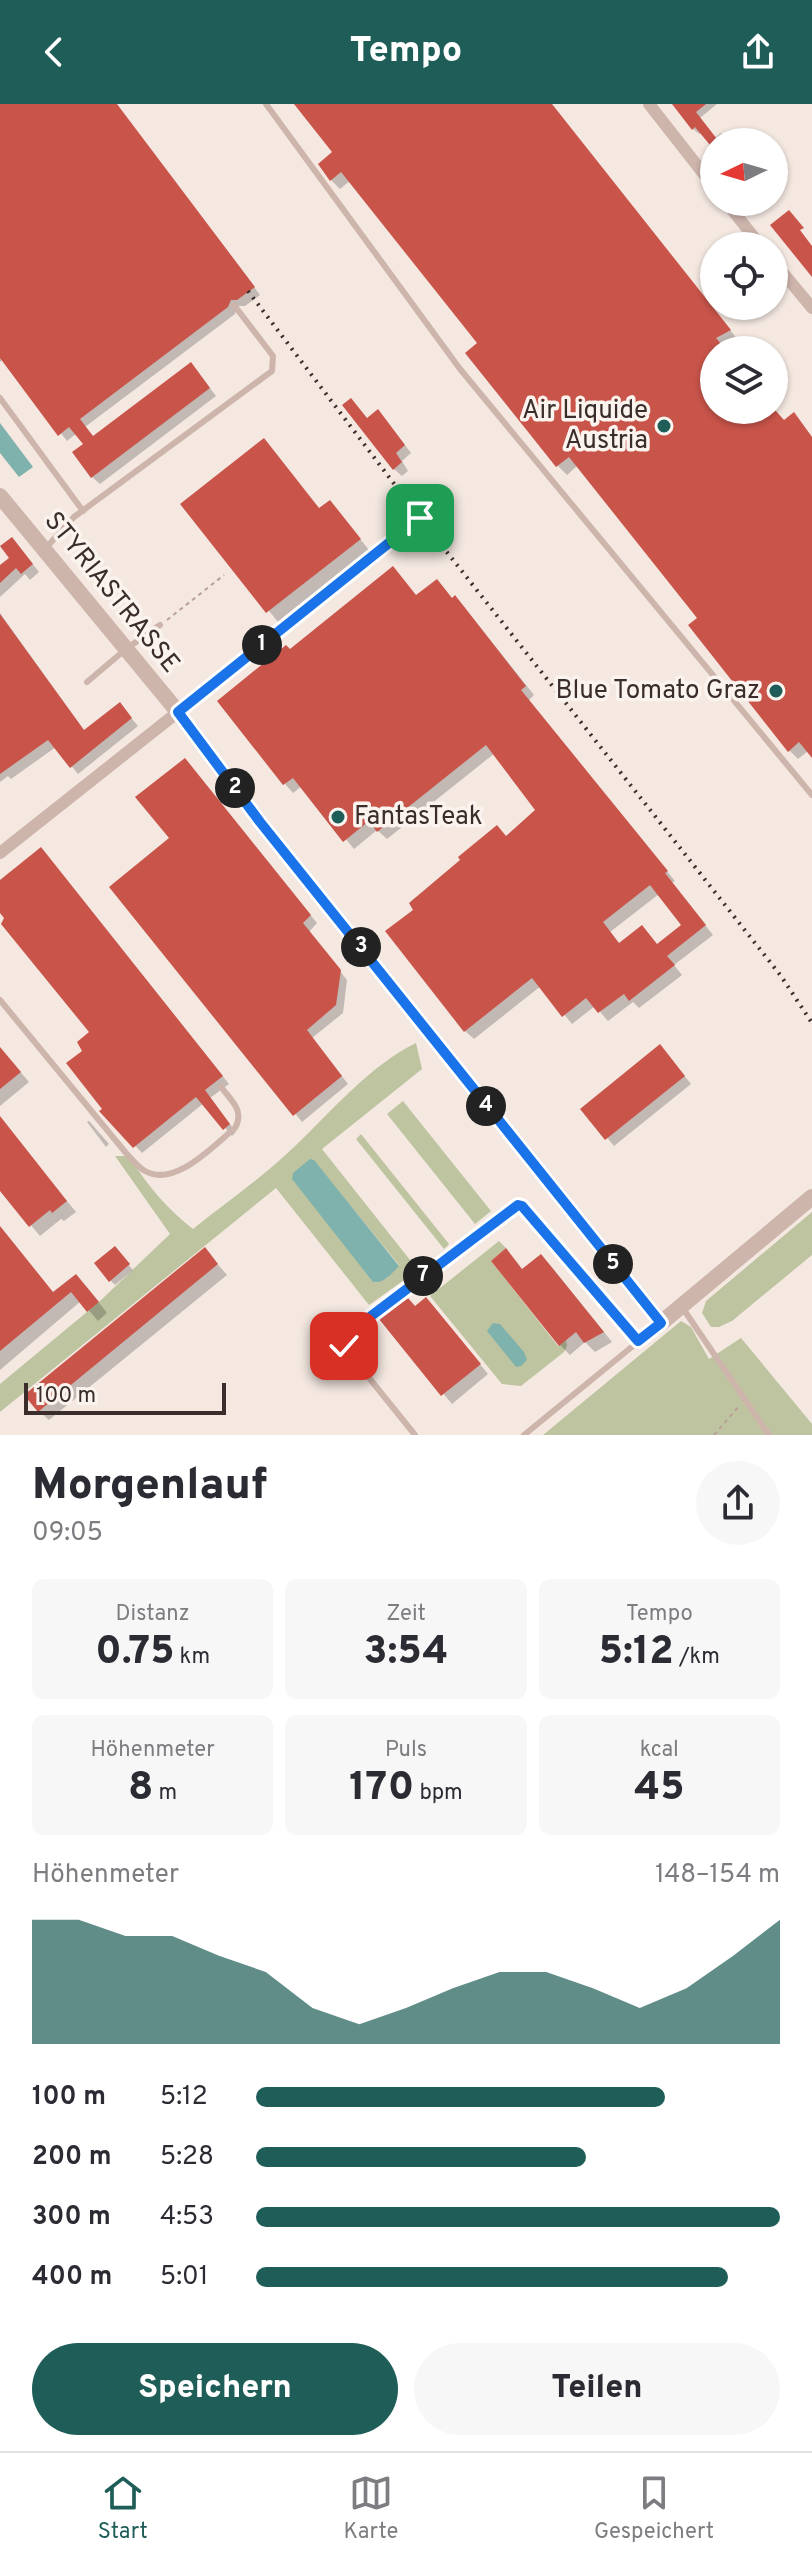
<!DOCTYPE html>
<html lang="de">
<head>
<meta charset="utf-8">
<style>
  :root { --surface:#fff; --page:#f7f7f7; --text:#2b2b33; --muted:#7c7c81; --line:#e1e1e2; --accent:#1f5e58 }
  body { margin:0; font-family:Overpass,sans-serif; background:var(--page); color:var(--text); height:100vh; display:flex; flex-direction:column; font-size:30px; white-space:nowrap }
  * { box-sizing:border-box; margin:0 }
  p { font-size:26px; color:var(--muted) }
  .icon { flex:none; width:44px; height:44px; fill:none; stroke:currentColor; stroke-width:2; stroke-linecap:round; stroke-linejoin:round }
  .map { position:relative; height:1331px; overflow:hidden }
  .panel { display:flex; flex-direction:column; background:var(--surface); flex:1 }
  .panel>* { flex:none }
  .needle { width:52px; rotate:265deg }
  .controls { position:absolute; left:700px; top:24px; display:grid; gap:16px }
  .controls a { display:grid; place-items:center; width:88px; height:88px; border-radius:50%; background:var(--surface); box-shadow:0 2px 6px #0004; font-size:40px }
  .scale { position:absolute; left:24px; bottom:20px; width:202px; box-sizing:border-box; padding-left:8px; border:4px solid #3b2d2b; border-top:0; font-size:22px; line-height:28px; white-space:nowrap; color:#3b2d2b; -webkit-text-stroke:6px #fbf3ee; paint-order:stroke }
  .pin { position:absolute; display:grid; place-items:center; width:68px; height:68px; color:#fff; margin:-34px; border-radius:16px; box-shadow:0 4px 12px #0006 }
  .km { position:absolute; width:40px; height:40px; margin:-20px; border-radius:50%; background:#222; color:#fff; font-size:22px; line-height:40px; text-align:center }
  .round { display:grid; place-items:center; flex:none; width:84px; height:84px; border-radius:42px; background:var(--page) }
  .headline { display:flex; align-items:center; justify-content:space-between; height:136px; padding:0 32px }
  h1 { font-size:44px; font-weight:800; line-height:60px }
  .stats { display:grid; grid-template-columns:repeat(3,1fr); gap:12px; height:136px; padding:8px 32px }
  .stats div { display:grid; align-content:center; border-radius:12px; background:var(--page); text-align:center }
  .stats b { font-size:40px; font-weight:800 }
  .stats small { font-size:22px; font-weight:400 }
  .stats p { font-size:22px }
  .chart { height:224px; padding:16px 32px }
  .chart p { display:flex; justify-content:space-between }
  .chart svg { width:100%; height:144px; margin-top:8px; fill:var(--accent); opacity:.7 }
  .cta { display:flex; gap:16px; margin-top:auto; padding:16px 32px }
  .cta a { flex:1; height:92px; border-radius:48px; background:var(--accent); color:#fff; font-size:32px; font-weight:800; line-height:92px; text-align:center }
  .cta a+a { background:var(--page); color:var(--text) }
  ul { padding:0 32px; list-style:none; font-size:26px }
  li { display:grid; grid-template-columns:128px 96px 1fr; align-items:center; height:60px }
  li i { height:20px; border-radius:10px; background:var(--accent) }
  header { display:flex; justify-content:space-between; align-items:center; height:104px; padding:0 32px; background:var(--accent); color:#fff; font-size:36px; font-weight:800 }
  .tab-bar { display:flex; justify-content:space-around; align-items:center; height:112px; border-top:2px solid var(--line); background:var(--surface); font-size:22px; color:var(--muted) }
  .tab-bar a { display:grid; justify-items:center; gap:4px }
  .tab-bar .selected { color:var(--accent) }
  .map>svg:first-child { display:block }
  .green { fill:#bec4a0; fill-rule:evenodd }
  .water { fill:#7fb2ac }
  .shadow { fill:#0003; fill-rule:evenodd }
  .building { fill:#c8544a; fill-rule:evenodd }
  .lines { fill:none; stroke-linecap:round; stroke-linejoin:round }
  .path { stroke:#b99f96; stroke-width:2; stroke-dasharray:4 4; stroke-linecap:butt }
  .service { stroke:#cdb5ac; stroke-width:6 }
  .minor { stroke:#cdb5ac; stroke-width:12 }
  .tertiary { stroke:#cdb5ac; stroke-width:16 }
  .rail { stroke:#3b2d2b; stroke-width:4; stroke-dasharray:2 6; stroke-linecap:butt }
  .route-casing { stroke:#fff; stroke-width:16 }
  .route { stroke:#1a73e8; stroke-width:10 }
  .poi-dot { fill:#1f5e58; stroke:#fbf3ee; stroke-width:3 }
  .labels { text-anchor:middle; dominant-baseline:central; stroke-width:7; stroke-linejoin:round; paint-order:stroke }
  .poi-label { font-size:26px; fill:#3b2d2b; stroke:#fbf3ee; text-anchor:end }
  .street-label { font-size:26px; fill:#3b2d2b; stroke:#fbf3ee }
</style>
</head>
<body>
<header><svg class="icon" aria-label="back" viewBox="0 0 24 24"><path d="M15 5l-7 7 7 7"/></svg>Tempo<svg class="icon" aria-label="share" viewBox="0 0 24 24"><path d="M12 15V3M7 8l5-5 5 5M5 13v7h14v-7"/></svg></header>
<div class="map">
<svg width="812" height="1331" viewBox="0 0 812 1331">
  <rect width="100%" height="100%" fill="#f4e8e1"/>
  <path class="green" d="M 416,939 L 422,965 L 322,1045 L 418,1166 L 369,1201 L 276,1084 L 0,1308 L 0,1280 L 99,1198 L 170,1130 L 115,1052 L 129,1052 C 147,1081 166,1104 193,1125 C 227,1098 263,1073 294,1043 C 332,1007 369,962 416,939 ZM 312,1055 L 399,1161 L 387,1174 L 375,1179 Z
    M 403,997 L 491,1107 L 475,1120 L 387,1010 Z
    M 361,1030 L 449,1140 L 444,1145 L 356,1035 Z
    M 812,1108 L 812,1151 L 732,1217 L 719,1223 L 711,1223 L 702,1209 L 706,1197 Z
    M 499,1137 L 506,1144 L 491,1157 L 558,1242 L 566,1236 L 567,1242 L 564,1248 L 521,1282 L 502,1280 L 430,1192 Z
    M 681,1217 L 691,1223 L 709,1255 L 741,1234 L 812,1320 L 812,1331 L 543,1331 Z"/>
  <path class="water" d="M 0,319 L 33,363 L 19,373 L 0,349 Z
    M 310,1055 L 314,1056 L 399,1162 C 392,1169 384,1180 373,1178 L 292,1075 L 293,1069 Z
    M 493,1219 L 500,1220 L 524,1248 L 527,1256 L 521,1262 L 516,1263 L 487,1227 Z"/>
  <path class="shadow" d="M 0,0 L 116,0 L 260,191 L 245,202 L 238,202 L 235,210 L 85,323 L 94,334 L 198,268 L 216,292 L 100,380 L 92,373 L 85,341 L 77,329 L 67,337 L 3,255 L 0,258 Z
    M 297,0 L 551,0 L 738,236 L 723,244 L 725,246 L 714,246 L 714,306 L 774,305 L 784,318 L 802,320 L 812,333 L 812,651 L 808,647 L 798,655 L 789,646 L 699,514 L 578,361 L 567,371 L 558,362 L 468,249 L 480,239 L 351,76 L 340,85 L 331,76 L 320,61 L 335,49 Z
    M 675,0 L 717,0 L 700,14 L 715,34 L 721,29 L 729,38 L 714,38 L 714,42 L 702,28 L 699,30 L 693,25 Z
    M 345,301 L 368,316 L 385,315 L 411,349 L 402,357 L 408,367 L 402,372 L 394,365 Z
    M 330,398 L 369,446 L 278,518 L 183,400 L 320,406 Z
    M 19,443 L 39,468 L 30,476 L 25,470 L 0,493 L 0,464 Z
    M 417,493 L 453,496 L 464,503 L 534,591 L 529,596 L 675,777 L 672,779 L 713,831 L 674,861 L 682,871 L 639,904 L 633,898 L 608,917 L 595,902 L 572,920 L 541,882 L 474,935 L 465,927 L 416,806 L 463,756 L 507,733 L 537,706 L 495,649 L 387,735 L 377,726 L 354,745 L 302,682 L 293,689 L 285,680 L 220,597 L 290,548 ZM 659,790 L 684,821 L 658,842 L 642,823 L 620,841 L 610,828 Z
    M 0,509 L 85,628 L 127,609 L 138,622 L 78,670 L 56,643 L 11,675 L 8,672 L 0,678 Z
    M 192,664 L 317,819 L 309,828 L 347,876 L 343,909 L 312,934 L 348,980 L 302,1018 L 112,783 L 172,734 Z
    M 48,753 L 229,980 L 210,994 L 236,1028 L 232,1032 L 204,999 L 142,1049 L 102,1007 L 105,1005 L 84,947 L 92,928 L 0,806 L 0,779 Z
    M 0,944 L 29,978 L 0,1002 Z
    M 667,950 L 691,980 L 614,1042 L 583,1005 Z
    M 0,1016 L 76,1108 L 64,1117 L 61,1115 L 40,1132 L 0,1084 Z
    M 89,1017 L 109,1040 L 106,1043 L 87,1018 Z
    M 0,1123 L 54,1190 L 86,1182 L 107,1209 L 98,1217 L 81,1197 L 0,1266 Z
    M 119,1149 L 133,1166 L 115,1181 L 110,1176 Z
    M 541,1153 L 551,1162 L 612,1238 L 595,1248 L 585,1238 L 570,1251 L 560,1241 L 523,1167 Z
    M 214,1156 L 227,1171 L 49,1316 L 39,1307 Z
    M 426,1195 L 488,1270 L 452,1300 L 383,1217 L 415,1204 Z"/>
  <path class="building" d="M 0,0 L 117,0 L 255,183 L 237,196 L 231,196 L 228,203 L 80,315 L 93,332 L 191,258 L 210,284 L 91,374 L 72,348 L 83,340 L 69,323 L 58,332 L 0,254 Z
    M 294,0 L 552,0 L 731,226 L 716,234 L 726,246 L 714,246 L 714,306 L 775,306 L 784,316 L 794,308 L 812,333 L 812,654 L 799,638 L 788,648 L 688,521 L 697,514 L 569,353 L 556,363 L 465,249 L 477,239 L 341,68 L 330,77 L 318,60 L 332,48 Z
    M 672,0 L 706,0 L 696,8 L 717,35 L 710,41 L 695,23 L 692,26 Z
    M 789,106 L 804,124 L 800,126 L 812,142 L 812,173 L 770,121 Z
    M 351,294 L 367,314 L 378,305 L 405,341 L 396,349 L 402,358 L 393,366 L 342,301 Z
    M 264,334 L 319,404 L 330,396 L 361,435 L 266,509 L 180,400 Z
    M 12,433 L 33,460 L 21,470 L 16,464 L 0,479 L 0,461 L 9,454 L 0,442 Z
    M 393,462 L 416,491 L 437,475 L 452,494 L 455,491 L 526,582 L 521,586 L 668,767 L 665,769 L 706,821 L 667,852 L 675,861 L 629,897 L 624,890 L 598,909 L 586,894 L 562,913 L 532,874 L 464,928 L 385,827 L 413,806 L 409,799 L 460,756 L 458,753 L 497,721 L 506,732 L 535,706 L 486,641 L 377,728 L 369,717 L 343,738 L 293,674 L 283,681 L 217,597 L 286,541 L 290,545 ZM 650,781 L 681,821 L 657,840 L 642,821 L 619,839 L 603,818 Z
    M 0,510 L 84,626 L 120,598 L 132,614 L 70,664 L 48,636 L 0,670 Z
    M 185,654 L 311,811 L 303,819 L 341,866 L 336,901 L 307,926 L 342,972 L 293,1012 L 109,783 L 169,734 L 135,693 Z
    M 41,743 L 223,972 L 205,986 L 230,1020 L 223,1026 L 196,993 L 133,1044 L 99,1007 L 102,1005 L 66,959 L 82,947 L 77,938 L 89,928 L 1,820 L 4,814 L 0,809 L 0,776 Z
    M 660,940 L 685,972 L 605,1036 L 580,1005 Z
    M 0,943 L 21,968 L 0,985 Z
    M 0,1012 L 67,1097 L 52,1109 L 50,1106 L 29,1123 L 0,1087 Z
    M 0,1122 L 53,1188 L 76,1170 L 99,1198 L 87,1208 L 71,1188 L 0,1247 Z
    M 115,1142 L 130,1160 L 109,1178 L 94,1159 Z
    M 205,1143 L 218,1160 L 38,1308 L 24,1291 Z
    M 506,1144 L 522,1165 L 541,1150 L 604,1228 L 584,1239 L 576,1228 L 559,1242 L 491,1157 Z
    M 426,1193 L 481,1260 L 441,1292 L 379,1215 L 408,1194 L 415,1202 Z"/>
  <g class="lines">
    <path class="path" d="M 167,516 L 224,471
      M 714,1331 L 739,1302"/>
    <path class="service" d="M 266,0 L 460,265 L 812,691
      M 0,294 L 83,407
      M 44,446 L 74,413 L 272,267 L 273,252 L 234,201
      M 87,578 L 126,545 L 160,521
      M 180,606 L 440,398
      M 0,896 L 126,1049 C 132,1055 138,1063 145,1067 C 175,1084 214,1041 235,1024 C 245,1007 231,996 221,983
      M 682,1203 L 769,1331
      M 415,1331 L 345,1244 L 344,1235 L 517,1102 L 522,1102 L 638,1237
      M 524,1331 L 661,1219"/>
    <path class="minor" d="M 649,0 L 714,83
      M 726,98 L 761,142
      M 774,158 L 812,204
      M 0,749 L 178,608"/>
    <path class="tertiary" d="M 0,392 L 178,608 L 260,718 L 661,1219 L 812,1093"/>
    <path class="rail" d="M 248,187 L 420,414 L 781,872 L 812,919"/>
  </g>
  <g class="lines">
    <g class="route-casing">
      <path id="route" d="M 344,1242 L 346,1231 L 518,1101 L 522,1102 L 638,1237 L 661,1219 L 260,718 L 178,608 L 420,414"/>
    </g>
    <use href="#route" class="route"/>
  </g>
  <g class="poi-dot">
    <circle cx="664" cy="322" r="8"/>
    <circle cx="776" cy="587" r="8"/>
    <circle cx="338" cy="713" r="8"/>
  </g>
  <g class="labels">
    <g class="poi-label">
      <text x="648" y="307">Air Liquide<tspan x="648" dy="30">Austria</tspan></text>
      <text x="760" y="587">Blue Tomato Graz</text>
      <text x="354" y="713" text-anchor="start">FantasTeak</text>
    </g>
    <g class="street-label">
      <text transform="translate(111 489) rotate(51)">STYRIASTRASSE</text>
    </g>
  </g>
</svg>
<div class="controls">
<a><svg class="needle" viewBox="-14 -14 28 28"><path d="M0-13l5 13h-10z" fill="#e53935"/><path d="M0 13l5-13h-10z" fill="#7c7c81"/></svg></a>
<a><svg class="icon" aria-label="locate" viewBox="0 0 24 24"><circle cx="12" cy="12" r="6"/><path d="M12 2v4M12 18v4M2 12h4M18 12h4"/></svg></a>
<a><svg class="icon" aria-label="layers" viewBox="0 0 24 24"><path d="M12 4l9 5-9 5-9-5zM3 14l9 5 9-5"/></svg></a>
</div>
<div class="scale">100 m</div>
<div class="pin" style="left:420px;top:414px;background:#1e9e55"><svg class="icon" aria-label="arrive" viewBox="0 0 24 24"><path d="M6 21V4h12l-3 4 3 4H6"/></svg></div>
<div class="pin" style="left:344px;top:1242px;background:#d93025"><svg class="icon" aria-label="check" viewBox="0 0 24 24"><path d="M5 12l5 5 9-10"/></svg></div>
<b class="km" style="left:262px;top:541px">1</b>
<b class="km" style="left:235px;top:684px">2</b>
<b class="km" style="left:361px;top:843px">3</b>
<b class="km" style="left:486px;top:1002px">4</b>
<b class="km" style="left:613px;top:1160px">5</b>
<b class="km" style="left:423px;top:1172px">7</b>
</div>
<section class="panel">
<div class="headline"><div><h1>Morgenlauf</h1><p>09:05</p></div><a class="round"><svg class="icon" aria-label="share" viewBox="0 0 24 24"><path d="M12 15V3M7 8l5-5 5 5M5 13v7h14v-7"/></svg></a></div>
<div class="stats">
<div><p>Distanz</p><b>0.75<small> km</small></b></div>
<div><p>Zeit</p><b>3:54</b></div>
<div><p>Tempo</p><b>5:12<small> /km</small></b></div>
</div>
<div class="stats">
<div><p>Höhenmeter</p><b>8<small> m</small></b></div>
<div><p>Puls</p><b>170<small> bpm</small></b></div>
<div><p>kcal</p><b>45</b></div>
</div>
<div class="chart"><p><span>Höhenmeter</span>148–154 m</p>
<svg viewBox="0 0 160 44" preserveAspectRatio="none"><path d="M0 44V6L10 6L20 11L30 11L40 17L50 22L60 33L70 38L80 33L90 27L100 22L110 22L120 27L130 33L140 27L150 17L160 6V44z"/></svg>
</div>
<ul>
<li><b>100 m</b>5:12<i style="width:78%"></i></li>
<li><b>200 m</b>5:28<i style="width:63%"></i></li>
<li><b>300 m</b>4:53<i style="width:100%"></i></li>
<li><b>400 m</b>5:01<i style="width:90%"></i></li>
</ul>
<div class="cta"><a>Speichern</a><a>Teilen</a></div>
</section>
<nav class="tab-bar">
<a class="selected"><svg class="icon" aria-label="home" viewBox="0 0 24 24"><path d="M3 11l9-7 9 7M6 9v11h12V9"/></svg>Start</a>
<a><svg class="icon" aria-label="map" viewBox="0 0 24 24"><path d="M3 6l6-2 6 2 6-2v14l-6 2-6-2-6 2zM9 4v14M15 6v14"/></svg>Karte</a>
<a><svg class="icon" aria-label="saved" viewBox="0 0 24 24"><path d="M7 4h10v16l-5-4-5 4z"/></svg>Gespeichert</a>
</nav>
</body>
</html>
